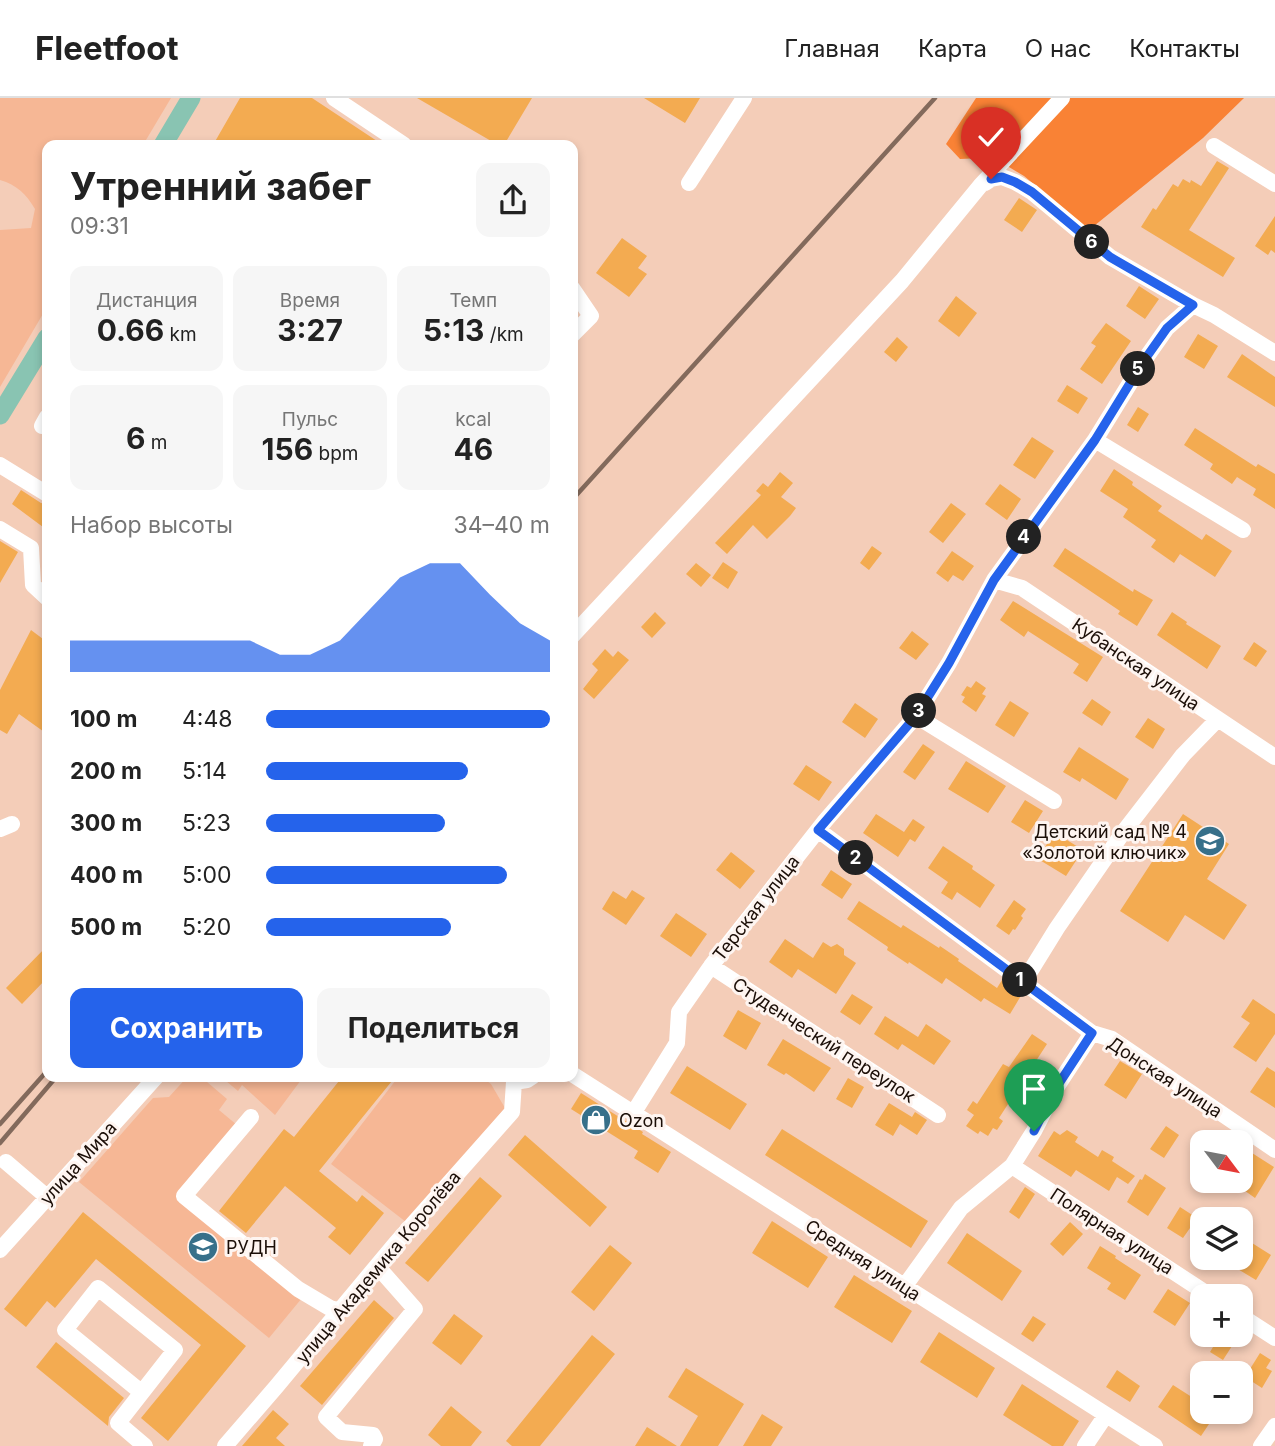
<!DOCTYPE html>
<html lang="ru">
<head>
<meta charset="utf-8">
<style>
  :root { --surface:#fff; --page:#f6f6f6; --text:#222; --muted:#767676; --line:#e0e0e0; --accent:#2563eb }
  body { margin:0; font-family:Inter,sans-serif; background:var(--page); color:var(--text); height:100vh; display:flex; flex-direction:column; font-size:26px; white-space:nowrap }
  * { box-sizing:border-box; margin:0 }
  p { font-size:23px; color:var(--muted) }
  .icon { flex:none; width:38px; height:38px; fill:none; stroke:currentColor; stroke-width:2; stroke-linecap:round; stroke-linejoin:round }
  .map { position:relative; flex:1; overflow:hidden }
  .drawer { position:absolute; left:42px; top:42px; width:536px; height:942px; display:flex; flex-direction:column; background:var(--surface); border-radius:14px; box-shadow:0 4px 10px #0003 }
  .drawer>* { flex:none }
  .needle { width:46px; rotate:122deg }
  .buttons { position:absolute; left:1190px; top:1032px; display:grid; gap:14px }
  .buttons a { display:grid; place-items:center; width:63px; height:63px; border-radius:14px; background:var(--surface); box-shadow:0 4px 10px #0003; font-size:35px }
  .pin { position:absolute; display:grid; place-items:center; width:60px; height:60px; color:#fff; margin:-72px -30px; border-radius:50% 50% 50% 0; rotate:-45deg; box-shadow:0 0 7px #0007 }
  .pin .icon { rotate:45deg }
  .km { position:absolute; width:35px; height:35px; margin:-18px; border-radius:50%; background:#222; color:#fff; font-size:19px; line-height:35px; text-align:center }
  .round { display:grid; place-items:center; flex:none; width:74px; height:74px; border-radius:14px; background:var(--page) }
  .summary { display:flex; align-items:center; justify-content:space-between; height:119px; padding:0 28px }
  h1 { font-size:38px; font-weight:700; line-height:52px }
  .metrics { display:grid; grid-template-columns:repeat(3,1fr); gap:10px; height:119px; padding:7px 28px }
  .metrics div { display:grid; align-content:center; border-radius:14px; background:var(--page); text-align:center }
  .metrics b { font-size:30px; font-weight:700 }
  .metrics small { font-size:19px; font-weight:400 }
  .metrics p { font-size:19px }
  .chart { height:196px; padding:14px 28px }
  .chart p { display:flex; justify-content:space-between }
  .chart svg { width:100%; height:126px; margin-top:7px; fill:var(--accent); opacity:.7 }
  .primary-button { display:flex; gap:14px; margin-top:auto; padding:14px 28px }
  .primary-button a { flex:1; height:80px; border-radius:14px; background:var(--accent); color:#fff; font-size:28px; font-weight:700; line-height:80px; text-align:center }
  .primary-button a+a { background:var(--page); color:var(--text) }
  ul { padding:0 28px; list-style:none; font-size:23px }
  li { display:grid; grid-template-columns:112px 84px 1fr; align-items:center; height:52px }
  li i { height:18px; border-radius:9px; background:var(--accent) }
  header { display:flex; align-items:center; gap:42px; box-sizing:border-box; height:98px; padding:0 35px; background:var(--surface); border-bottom:2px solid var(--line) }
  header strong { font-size:33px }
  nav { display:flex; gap:38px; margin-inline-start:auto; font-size:24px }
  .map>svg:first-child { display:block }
  .green { fill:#f6b795 }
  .forest { fill:#f98235 }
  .building { fill:#f3ab51 }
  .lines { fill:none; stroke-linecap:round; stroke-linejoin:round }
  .minor { stroke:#fff; stroke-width:16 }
  .major { stroke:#89c4b2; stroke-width:19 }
  .rail { stroke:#836a5c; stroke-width:4.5 }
  .route-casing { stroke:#fff; stroke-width:14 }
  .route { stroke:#2563eb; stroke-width:9 }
  .labels { text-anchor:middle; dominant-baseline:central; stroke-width:6; stroke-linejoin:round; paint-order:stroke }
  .street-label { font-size:18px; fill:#1b0e07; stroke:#fef5f1 }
  .poi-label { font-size:18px; fill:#1b0e07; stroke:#fef5f1; text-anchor:start }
</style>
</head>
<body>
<header>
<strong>Fleetfoot</strong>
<nav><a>Главная</a><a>Карта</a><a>О нас</a><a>Контакты</a></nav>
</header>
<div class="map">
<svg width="1275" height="1348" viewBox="0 0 1275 1348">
  <rect width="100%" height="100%" fill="#f4cdb8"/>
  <path class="green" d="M 0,0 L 171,0 L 143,47 L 47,47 L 47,209 L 0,289 L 0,132 L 31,130 L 35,111 C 26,96 17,87 0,82 Z
    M 188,978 L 200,978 L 227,1001 L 219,1012 L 237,1027 L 178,1099 L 302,1200 L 269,1240 L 79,1084 L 153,1000 L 169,999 Z
    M 220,978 L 304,978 L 275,1017 L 242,987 L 238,993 Z
    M 399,978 L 480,978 L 491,986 L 505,1010 L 406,1124 L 331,1066 Z"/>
  <path class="forest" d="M 976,0 L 1244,0 L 1203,40 L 1089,132 L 1024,78 L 1004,66 L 982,60 L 960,61 L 946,46 Z"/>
  <path class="building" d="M 240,0 L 312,0 L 383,47 L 213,47 Z
    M 417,0 L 532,0 L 504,47 L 498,47 Z
    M 644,0 L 700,0 L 685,25 Z
    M 1217,63 L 1229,70 L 1189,132 L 1235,160 L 1223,179 L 1141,129 L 1153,110 L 1156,112 L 1173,86 L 1178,89 L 1183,81 L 1190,85 L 1191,82 L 1201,88 Z
    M 1019,100 L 1037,112 L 1022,134 L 1004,122 Z
    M 1275,118 L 1275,155 L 1271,152 L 1268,157 L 1255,148 Z
    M 622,140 L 647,158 L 638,170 L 647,176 L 629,199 L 596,175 Z
    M 1139,188 L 1159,201 L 1145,221 L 1126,208 Z
    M 956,198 L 977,215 L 959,239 L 938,223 Z
    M 1106,225 L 1131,243 L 1102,286 L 1080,271 L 1096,248 L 1091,245 Z
    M 1198,236 L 1218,248 L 1204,271 L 1184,259 Z
    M 897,239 L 908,249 L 896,264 L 884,254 Z
    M 1242,256 L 1275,279 L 1275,309 L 1227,279 Z
    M 1067,287 L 1088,300 L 1078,316 L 1057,303 Z
    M 1138,309 L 1149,316 L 1138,334 L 1127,327 Z
    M 1195,330 L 1256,369 L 1258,366 L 1275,376 L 1275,411 L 1253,397 L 1256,391 L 1237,379 L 1232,386 L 1210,371 L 1213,366 L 1184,347 Z
    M 1032,339 L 1054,353 L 1035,381 L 1013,367 Z
    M 1114,371 L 1133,384 L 1132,387 L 1162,408 L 1158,413 L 1202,442 L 1206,436 L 1232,453 L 1215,479 L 1180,456 L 1174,465 L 1151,449 L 1156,442 L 1123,419 L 1128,411 L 1100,393 Z
    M 780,374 L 793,385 L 781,399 L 796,410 L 790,418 L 767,441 L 753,427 L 727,456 L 715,445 L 761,397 L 756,393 L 763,385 L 768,389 Z
    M 1000,386 L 1021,401 L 1007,422 L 985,406 Z
    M 21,392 L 41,405 L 47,406 L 47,432 L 12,406 Z
    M 951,405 L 966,416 L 943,445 L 929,434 Z
    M 0,443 L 18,454 L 0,485 Z
    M 872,448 L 882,455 L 869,472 L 860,465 Z
    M 1065,450 L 1133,494 L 1134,491 L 1153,502 L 1137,528 L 1118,516 L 1120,513 L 1053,468 Z
    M 952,453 L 974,468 L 963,483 L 953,477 L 948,484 L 936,475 Z
    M 723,464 L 738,474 L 728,491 L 712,480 Z
    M 696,465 L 711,477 L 701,489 L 686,476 Z
    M 1013,503 L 1103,559 L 1087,584 L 1073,575 L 1079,566 L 1028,533 L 1024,539 L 1000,522 Z
    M 655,514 L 666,525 L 652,540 L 641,529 Z
    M 1172,514 L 1187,524 L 1186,526 L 1221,548 L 1207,571 L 1157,537 Z
    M 31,532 L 47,544 L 47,636 L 19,616 L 7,636 L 0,632 L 0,592 Z
    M 912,533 L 929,546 L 916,562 L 899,550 Z
    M 1254,544 L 1267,553 L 1256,569 L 1243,561 Z
    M 605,551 L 613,559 L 618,553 L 629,562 L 594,601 L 583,591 L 598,572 L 592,566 Z
    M 976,583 L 986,590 L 982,596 L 986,598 L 976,614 L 962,604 L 965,599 L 961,597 L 967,588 L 971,590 Z
    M 1092,601 L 1111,614 L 1102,628 L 1082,615 Z
    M 1010,603 L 1029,615 L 1014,639 L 995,627 Z
    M 855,605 L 878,621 L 865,640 L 842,624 Z
    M 1148,620 L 1165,631 L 1153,651 L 1135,639 Z
    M 923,646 L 935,654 L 915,682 L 903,674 Z
    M 1079,649 L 1129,681 L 1116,702 L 1082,680 L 1080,684 L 1063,674 Z
    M 966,663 L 1006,688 L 988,715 L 948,691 Z
    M 806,667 L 832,684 L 819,703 L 793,686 Z
    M 1025,702 L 1043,713 L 1029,735 L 1011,724 Z
    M 876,716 L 904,734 L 913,721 L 925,729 L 915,744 L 910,741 L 898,759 L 863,735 Z
    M 1183,716 L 1229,746 L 1207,781 L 1247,807 L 1224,842 L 1185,817 L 1168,844 L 1120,813 Z
    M 1054,734 L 1083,752 L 1066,778 L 1038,761 Z
    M 943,748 L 973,768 L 972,771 L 995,787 L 980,810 L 957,794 L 952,802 L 941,795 L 948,784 L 928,770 Z
    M 731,754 L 755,773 L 740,791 L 716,772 Z
    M 831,772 L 852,786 L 842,801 L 821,787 Z
    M 632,792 L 645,800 L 626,827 L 602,811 L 613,793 L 626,801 Z
    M 1014,802 L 1026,811 L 1021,818 L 1023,820 L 1015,832 L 1013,831 L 1009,837 L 996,828 Z
    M 859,803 L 901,830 L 903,827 L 939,850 L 940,848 L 959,861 L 958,863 L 997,890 L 1002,882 L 1022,896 L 1010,916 L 984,900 L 981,904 L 946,880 L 942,886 L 909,864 L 908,866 L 887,852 L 888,849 L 847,821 Z
    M 676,815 L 707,836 L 691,859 L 660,838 Z
    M 785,841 L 813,860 L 823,844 L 831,849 L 837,846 L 844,851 L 844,857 L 856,865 L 836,896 L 798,871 L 792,880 L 769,864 Z
    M 47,848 L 47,880 L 22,906 L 6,890 Z
    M 852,896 L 873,909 L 860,927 L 840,914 Z
    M 1253,901 L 1275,916 L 1275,936 L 1256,964 L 1233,949 L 1250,925 L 1241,919 Z
    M 738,912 L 761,925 L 746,952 L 723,938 Z
    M 885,918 L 918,939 L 926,926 L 951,943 L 934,967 L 902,946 L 898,952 L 874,936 Z
    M 1032,936 L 1047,946 L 999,1020 L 1003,1023 L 997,1032 L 993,1030 L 988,1038 L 980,1033 L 978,1036 L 966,1028 L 974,1017 L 967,1012 L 973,1003 L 977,1006 L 1003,966 L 1009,969 Z
    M 783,941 L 831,970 L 814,994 L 786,975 L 784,977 L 767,967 Z
    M 1120,963 L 1142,976 L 1126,1001 L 1104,987 Z
    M 687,968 L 747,1006 L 730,1032 L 670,995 Z
    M 1267,969 L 1275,974 L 1275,1010 L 1250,994 Z
    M 343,978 L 396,978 L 319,1073 L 357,1104 L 362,1097 L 384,1115 L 350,1157 L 328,1139 L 336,1130 L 285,1088 L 246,1135 L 219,1113 L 284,1031 L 294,1039 Z
    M 848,980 L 864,989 L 852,1010 L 836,1001 Z
    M 581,995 L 643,1034 L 642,1036 L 671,1054 L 658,1075 L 634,1060 L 638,1053 L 571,1011 Z
    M 889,1005 L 912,1019 L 915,1014 L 927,1022 L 917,1037 L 900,1026 L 893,1038 L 875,1027 Z
    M 1166,1028 L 1179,1037 L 1164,1060 L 1150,1051 Z
    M 782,1031 L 928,1123 L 911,1150 L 765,1057 Z
    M 1067,1032 L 1078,1039 L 1075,1044 L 1098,1059 L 1102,1052 L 1114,1059 L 1112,1063 L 1135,1078 L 1128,1086 L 1117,1079 L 1109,1093 L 1076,1072 L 1071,1079 L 1038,1058 L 1054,1033 L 1060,1037 Z
    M 525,1037 L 607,1109 L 590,1129 L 508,1057 Z
    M 1252,1055 L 1274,1069 L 1255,1100 L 1241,1090 L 1241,1073 Z
    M 1145,1076 L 1166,1090 L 1148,1118 L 1127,1104 L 1140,1081 L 1142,1082 Z
    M 480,1079 L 502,1098 L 428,1184 L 405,1165 Z
    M 1025,1089 L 1035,1096 L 1019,1121 L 1009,1114 Z
    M 1180,1109 L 1197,1120 L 1183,1140 L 1167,1130 Z
    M 83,1114 L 246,1248 L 168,1343 L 141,1320 L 201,1247 L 96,1161 L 55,1210 L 47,1203 L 26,1229 L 4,1211 Z
    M 772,1123 L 828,1159 L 808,1190 L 752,1155 Z
    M 1070,1124 L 1083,1136 L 1063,1158 L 1050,1146 Z
    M 967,1135 L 1022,1173 L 1002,1203 L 947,1165 Z
    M 1252,1145 L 1271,1157 L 1256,1182 L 1236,1170 Z
    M 610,1147 L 632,1165 L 594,1213 L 571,1194 Z
    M 1100,1148 L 1116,1158 L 1115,1160 L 1141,1177 L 1125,1202 L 1107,1191 L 1111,1185 L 1087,1170 Z
    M 854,1177 L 912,1213 L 892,1245 L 834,1209 Z
    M 1168,1191 L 1190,1205 L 1175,1228 L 1153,1214 Z
    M 374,1202 L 394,1220 L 322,1307 L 300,1288 Z
    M 454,1216 L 483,1238 L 461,1267 L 432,1245 Z
    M 1033,1218 L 1046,1226 L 1033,1244 L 1021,1236 Z
    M 939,1234 L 995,1270 L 977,1300 L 920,1264 Z
    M 592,1237 L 615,1256 L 540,1348 L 512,1348 L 506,1343 Z
    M 1194,1237 L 1215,1237 L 1232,1248 L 1223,1262 L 1210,1254 L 1213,1249 Z
    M 56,1244 L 124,1300 L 109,1319 L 108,1328 L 36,1269 Z
    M 1260,1255 L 1271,1262 L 1266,1270 L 1272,1273 L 1262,1290 L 1245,1279 Z
    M 686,1270 L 744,1306 L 718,1348 L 680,1348 L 698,1318 L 668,1299 Z
    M 1117,1272 L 1140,1288 L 1130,1304 L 1106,1289 Z
    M 1022,1286 L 1079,1323 L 1063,1348 L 1052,1348 L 1003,1317 Z
    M 1173,1287 L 1198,1303 L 1194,1308 L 1213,1320 L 1201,1338 L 1158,1309 Z
    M 451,1308 L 482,1334 L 471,1348 L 441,1348 L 428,1337 Z
    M 273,1312 L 289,1326 L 276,1340 L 285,1348 L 242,1348 Z
    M 762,1316 L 783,1329 L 771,1348 L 743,1348 Z
    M 647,1329 L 677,1348 L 635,1348 Z"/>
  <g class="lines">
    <path class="minor" d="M 334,0 L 404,47
      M 1214,48 L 1275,86
      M 689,85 L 744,0
      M 985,85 L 991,81 L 1002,79 L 1015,84 L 1032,94 L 1110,159 L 1193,207 L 1214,217 L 1275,255
      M 572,190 L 591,218 L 572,237
      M 42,328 L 47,319
      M 1095,342 L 1243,432
      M 0,367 L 47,396
      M 0,431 L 31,450 L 33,487 L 47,500
      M 994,482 L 1022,490 L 1275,659
      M 572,538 L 902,183 L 980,88 L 1062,0
      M 916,618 L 1054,703
      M 0,731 L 12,726
      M 818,732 L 1092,935 L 1112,941 L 1275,1052
      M 711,868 L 938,1017
      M 1023,885 L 1057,830 L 1122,736 L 1183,657 L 1218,621
      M 572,976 L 1155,1348
      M 514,984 L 527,982 L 533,978
      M 634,1014 L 677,945 L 679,914 L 711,868 L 825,723 L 916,618 L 949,565 L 994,482 L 1095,342 L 1143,264 L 1167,230 L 1193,207
      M 251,1019 L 184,1098 L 298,1191 L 330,1210 L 340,1213
      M 6,1064 L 47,1099
      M 1012,1068 L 1212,1199
      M 0,1152 L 157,978
      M 904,1189 L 961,1110 L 1012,1068 L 1034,1033 L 1056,990 L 1092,935
      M 1241,1218 L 1275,1240
      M 141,1294 L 65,1232 L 98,1190 L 175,1252 L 118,1325 L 145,1348
      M 225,1348 L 276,1289 L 395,1146 L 512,1014 L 514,984
      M 371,1348 L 375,1341 L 373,1337 L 342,1334 L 326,1319 L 415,1211 L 377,1168
      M 1085,1348 L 1106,1317
      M 1261,1348 L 1275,1328"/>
    <path class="major" d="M 163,47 L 191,0
      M 0,317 L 47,240"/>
    <path class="rail" d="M 572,402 L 935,0
      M 0,1026 L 47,973
      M 0,1045 L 57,978"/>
  </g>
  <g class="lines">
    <g class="route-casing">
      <path id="route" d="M 991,81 L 1002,79 L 1015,84 L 1032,94 L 1110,159 L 1193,207 L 1167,230 L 1143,264 L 1095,342 L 994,482 L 949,565 L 916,618 L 818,732 L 1092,935 L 1056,990 L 1034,1033"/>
    </g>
    <use href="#route" class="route"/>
  </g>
  <defs>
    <g id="school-disc" transform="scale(1.575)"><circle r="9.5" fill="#37708a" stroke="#fef5f1"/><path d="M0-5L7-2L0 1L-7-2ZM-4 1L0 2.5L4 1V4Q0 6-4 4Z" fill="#fff"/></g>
    <g id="shop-disc" transform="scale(1.575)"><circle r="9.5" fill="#37708a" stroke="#fef5f1"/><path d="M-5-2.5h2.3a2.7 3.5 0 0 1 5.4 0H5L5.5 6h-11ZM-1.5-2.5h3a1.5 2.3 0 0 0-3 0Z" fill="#fff"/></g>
    <g id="university-disc" transform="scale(1.575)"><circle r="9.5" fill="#37708a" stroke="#fef5f1"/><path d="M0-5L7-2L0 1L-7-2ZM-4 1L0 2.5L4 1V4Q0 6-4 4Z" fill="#fff"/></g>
  </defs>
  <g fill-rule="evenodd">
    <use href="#school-disc" x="1210" y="743"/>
    <use href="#shop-disc" x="596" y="1022"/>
    <use href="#university-disc" x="203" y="1149"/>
  </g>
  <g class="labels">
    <g class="street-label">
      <text transform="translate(1136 566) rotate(34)">Кубанская улица</text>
      <text transform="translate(756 810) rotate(-52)">Терская улица</text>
      <text transform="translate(824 942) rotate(33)">Студенческий переулок</text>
      <text transform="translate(1165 979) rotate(33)">Донская улица</text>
      <text transform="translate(78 1065) rotate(-48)">улица Мира</text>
      <text transform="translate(1112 1133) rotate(33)">Полярная улица</text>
      <text transform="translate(863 1162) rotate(33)">Средняя улица</text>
      <text transform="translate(378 1169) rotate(-50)">улица Академика Королёва</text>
    </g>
    <g class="poi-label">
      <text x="1187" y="733" text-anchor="end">Детский сад № 4<tspan x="1187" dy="21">«Золотой ключик»</tspan></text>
      <text x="619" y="1022">Ozon</text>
      <text x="226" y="1149">РУДН</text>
    </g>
  </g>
</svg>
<div class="buttons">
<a><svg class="needle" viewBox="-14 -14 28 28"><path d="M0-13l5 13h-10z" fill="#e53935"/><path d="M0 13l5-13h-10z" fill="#767676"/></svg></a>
<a><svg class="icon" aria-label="layers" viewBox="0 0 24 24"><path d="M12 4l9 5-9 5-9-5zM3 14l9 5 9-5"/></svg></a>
<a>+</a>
<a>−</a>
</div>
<div class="pin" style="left:1034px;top:1033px;background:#1e9e55"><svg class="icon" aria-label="arrive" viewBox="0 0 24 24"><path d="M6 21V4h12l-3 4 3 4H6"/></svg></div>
<div class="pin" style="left:991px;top:81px;background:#d93025"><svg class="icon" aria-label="check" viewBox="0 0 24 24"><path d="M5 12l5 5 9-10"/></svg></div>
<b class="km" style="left:1020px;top:882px">1</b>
<b class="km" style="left:856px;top:760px">2</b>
<b class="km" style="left:919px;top:613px">3</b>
<b class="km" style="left:1024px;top:439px">4</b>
<b class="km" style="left:1138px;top:271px">5</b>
<b class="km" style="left:1092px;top:144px">6</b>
<section class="drawer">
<div class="summary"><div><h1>Утренний забег</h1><p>09:31</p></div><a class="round"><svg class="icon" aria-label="share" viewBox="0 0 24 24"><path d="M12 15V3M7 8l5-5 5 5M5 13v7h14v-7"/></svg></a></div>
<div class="metrics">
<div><p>Дистанция</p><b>0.66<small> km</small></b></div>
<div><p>Время</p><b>3:27</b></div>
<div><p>Темп</p><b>5:13<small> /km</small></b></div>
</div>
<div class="metrics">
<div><b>6<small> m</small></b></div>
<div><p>Пульс</p><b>156<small> bpm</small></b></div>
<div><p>kcal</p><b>46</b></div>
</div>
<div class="chart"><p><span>Набор высоты</span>34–40 m</p>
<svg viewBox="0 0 160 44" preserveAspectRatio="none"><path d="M0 44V33L10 33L20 33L30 33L40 33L50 33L60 33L70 38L80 38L90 33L100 22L110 11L120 6L130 6L140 17L150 27L160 33V44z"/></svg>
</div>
<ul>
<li><b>100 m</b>4:48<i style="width:100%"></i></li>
<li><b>200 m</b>5:14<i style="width:71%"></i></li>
<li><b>300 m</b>5:23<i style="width:63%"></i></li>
<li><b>400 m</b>5:00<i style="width:85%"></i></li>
<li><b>500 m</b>5:20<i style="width:65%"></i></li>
</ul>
<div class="primary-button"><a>Сохранить</a><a>Поделиться</a></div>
</section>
</div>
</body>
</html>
